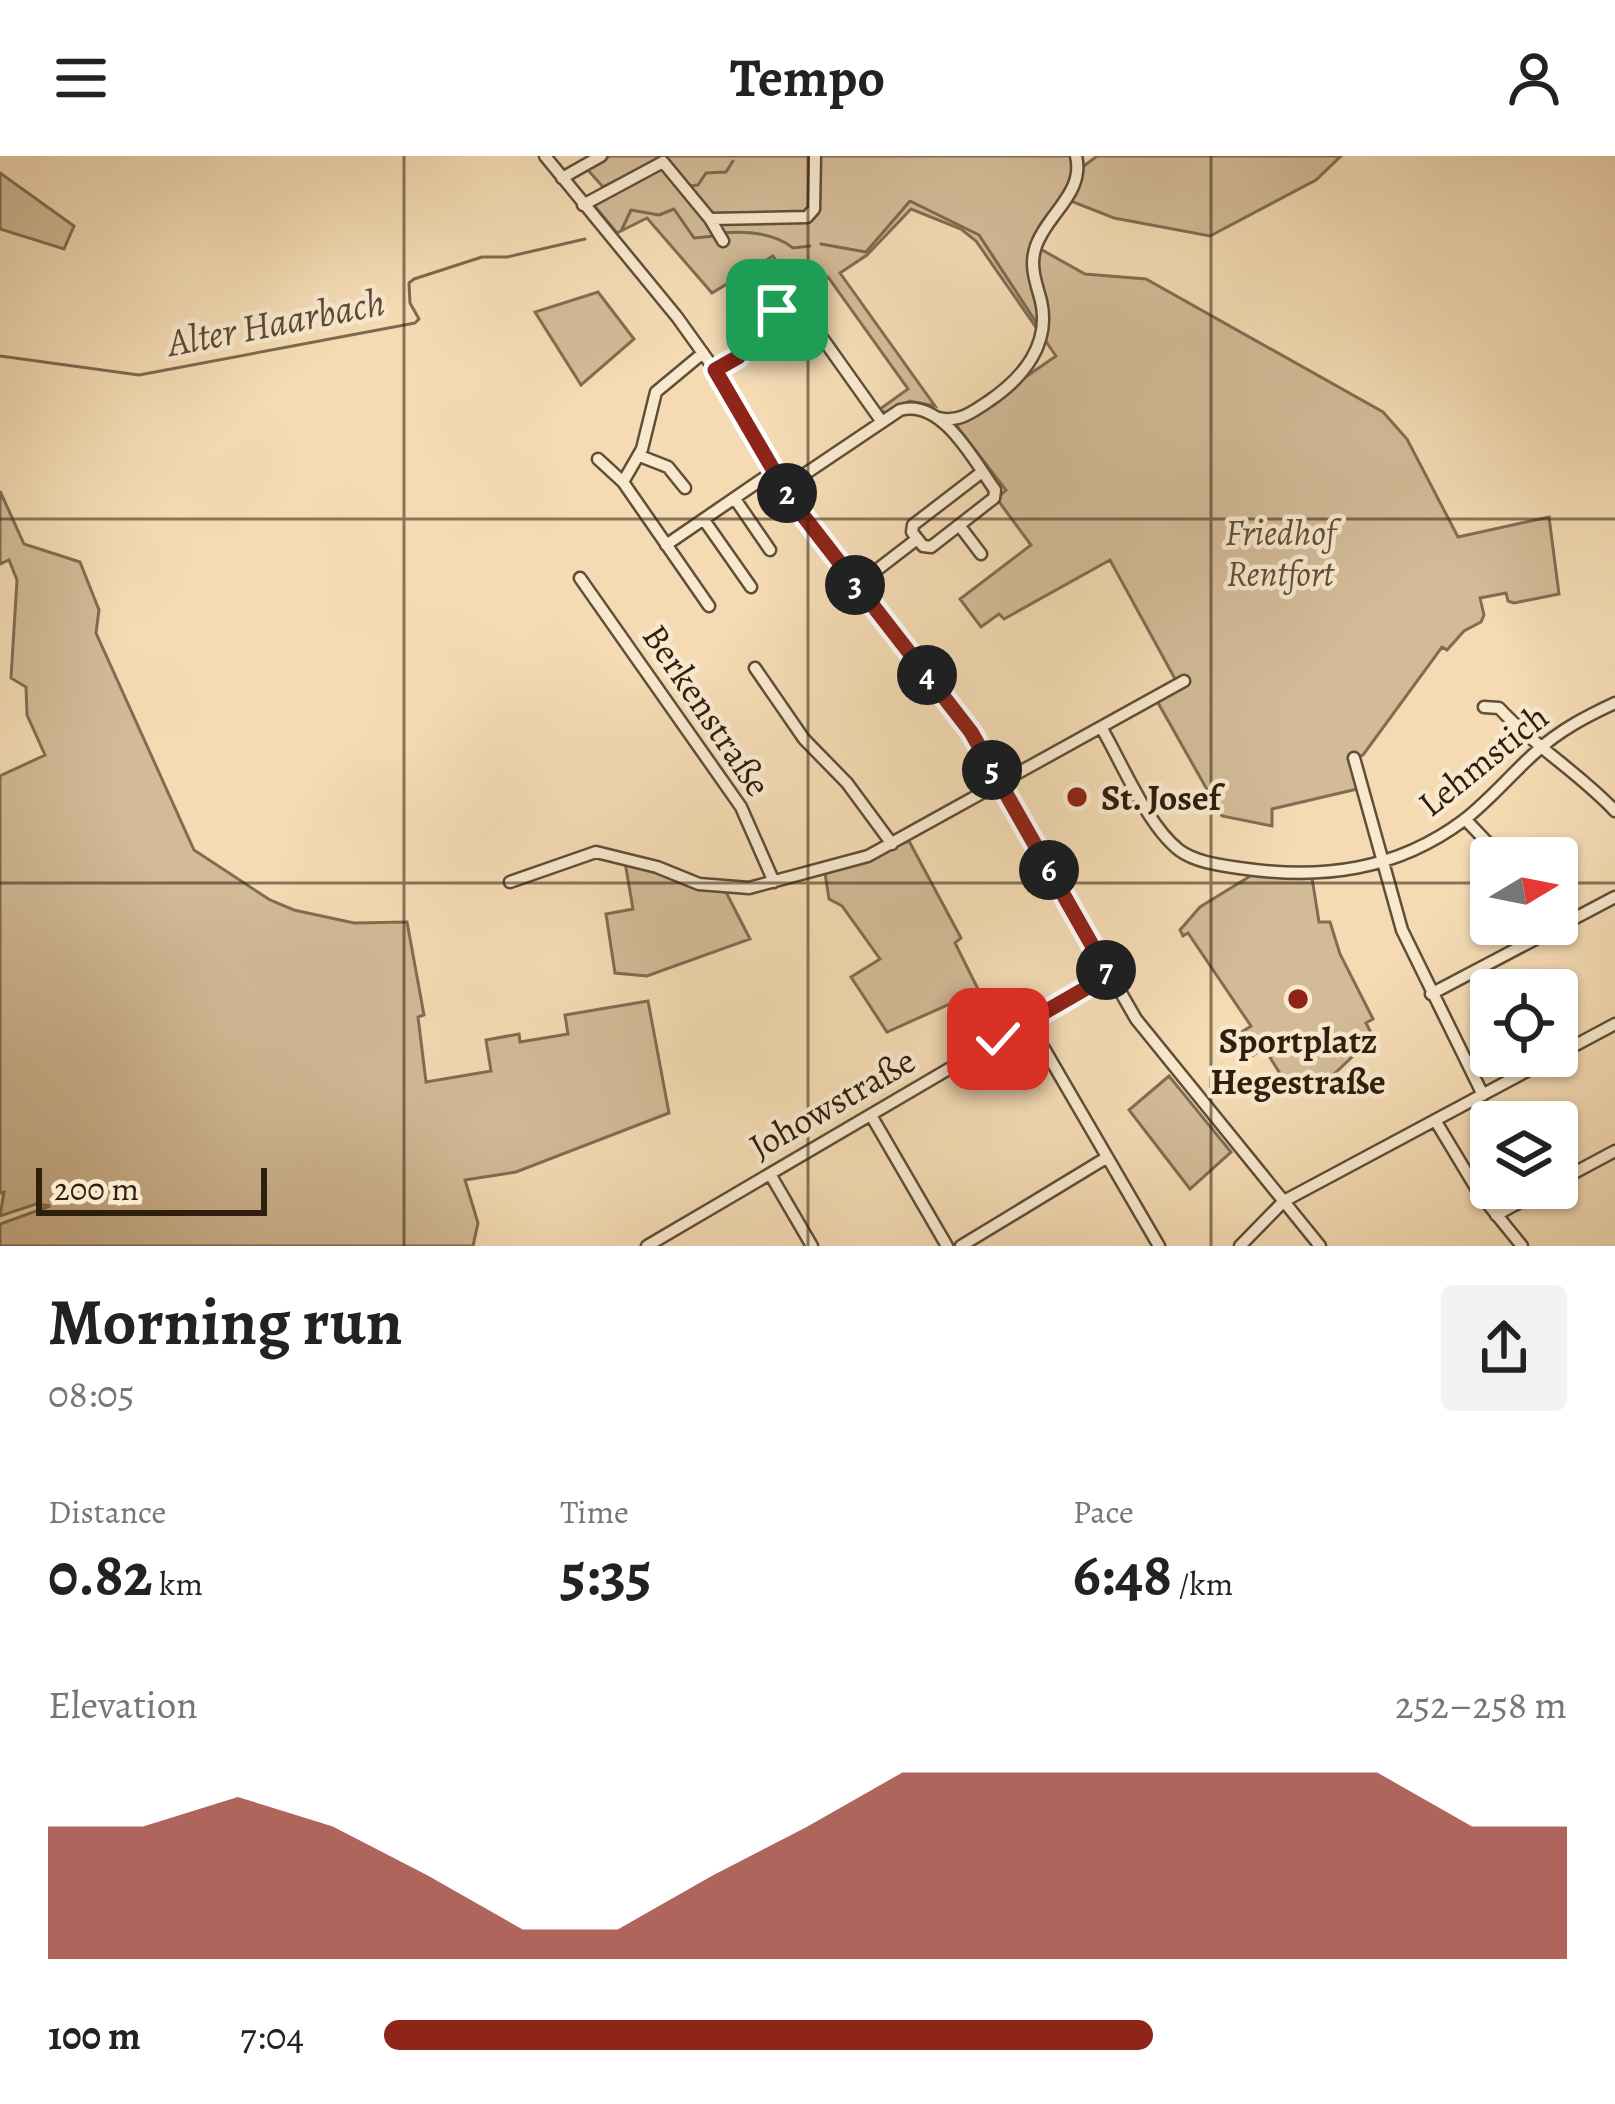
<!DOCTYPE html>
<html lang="en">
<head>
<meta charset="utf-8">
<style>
  :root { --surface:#fff; --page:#f2f2f2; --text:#222; --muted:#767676; --accent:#8f2418 }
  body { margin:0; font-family:Alegreya,serif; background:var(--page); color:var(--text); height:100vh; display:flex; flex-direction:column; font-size:45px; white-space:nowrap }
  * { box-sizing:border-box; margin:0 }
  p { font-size:39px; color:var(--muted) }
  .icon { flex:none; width:66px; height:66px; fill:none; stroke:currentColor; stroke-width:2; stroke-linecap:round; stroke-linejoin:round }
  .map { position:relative; height:1090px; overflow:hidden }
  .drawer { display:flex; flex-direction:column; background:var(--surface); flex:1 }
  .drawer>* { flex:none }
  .needle { width:78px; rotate:80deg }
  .buttons { position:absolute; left:1470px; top:681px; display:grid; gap:24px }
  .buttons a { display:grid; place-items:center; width:108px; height:108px; border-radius:12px; background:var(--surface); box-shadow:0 3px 9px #0004; font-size:60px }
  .scale { position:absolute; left:36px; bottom:30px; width:231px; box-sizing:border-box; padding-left:12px; border:6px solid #2f1f0d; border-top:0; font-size:33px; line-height:42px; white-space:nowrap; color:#2f1f0d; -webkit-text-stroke:9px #f8e8ce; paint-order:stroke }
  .pin { position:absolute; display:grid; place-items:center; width:102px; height:102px; color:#fff; margin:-51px; border-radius:24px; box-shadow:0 6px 18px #0006 }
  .km { position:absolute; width:60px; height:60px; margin:-30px; border-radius:50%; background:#222; color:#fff; font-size:33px; line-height:60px; text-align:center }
  .round { display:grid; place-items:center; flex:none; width:126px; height:126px; border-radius:12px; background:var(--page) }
  .summary { display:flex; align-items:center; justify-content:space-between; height:204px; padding:0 48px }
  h1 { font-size:66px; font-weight:600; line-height:90px }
  .stats { display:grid; grid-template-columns:repeat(3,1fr); gap:18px; height:204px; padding:12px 48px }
  .stats div { display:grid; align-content:center }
  .stats b { font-size:60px; font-weight:600 }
  .stats small { font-size:33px; font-weight:400 }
  .stats p { font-size:33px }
  .chart { height:336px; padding:24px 48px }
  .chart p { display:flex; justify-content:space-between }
  .chart svg { width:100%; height:216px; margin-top:12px; fill:var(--accent); opacity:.7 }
  ul { padding:0 48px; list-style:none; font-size:39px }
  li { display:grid; grid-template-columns:192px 144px 1fr; align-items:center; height:90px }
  li i { height:30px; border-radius:15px; background:var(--accent) }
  header { display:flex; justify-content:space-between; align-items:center; height:156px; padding:0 48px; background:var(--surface); font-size:54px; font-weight:600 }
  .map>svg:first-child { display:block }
  .green { fill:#d3bb98; stroke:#816d52; stroke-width:3 }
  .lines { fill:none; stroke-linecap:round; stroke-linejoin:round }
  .stream { stroke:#7d694f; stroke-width:3 }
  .minor-casing { stroke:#604e37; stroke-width:15 }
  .minor { stroke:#f8e8ce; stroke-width:10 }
  .route-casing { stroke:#fff; stroke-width:24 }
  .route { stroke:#8f2418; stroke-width:15 }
  .grid { fill:none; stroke:#2f1f0d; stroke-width:3; stroke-opacity:0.55 }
  .poi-dot { fill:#8f2418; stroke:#f8e8ce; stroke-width:4.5 }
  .labels { text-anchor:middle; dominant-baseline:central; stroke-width:9; stroke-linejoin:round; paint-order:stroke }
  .park-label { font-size:36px; font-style:italic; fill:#604e37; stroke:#f8e8ce }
  .street-label { font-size:36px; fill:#2f1f0d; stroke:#f8e8ce }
  .poi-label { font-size:36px; font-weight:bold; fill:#2f1f0d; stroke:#f8e8ce; text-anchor:start }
  .water-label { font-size:39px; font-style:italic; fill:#5c4a34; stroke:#f8e8ce }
</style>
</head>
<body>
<header><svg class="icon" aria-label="menu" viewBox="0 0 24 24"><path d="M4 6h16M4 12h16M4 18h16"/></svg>Tempo<svg class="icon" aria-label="person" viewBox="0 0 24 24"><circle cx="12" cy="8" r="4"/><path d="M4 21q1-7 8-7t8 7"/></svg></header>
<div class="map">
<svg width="1615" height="1090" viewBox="0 0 1615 1090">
  <rect width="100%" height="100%" fill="#f4dbb4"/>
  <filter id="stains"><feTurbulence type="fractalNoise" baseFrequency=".00167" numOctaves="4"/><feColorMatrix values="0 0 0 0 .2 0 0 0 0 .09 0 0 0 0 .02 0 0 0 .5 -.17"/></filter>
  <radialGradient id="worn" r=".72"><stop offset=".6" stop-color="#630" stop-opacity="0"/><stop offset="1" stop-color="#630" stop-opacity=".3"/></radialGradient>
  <path class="green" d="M 610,0 L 813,0 L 812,47 L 800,59 L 716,59 L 701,49 L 663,1 L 603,31 L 587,13 Z
    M 819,0 L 1074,0 L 1074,22 L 1035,90 L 1085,118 L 1146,123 L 1383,256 L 1407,283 L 1458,381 L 1549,361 L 1559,438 L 1514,447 L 1508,445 L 1506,437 L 1480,442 L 1484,459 L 1481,466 L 1464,475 L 1447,494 L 1442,491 L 1363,599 L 1351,604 L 1357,633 L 1272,653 L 1272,670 L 1222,660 L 1157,545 L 1180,532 L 1110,404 L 1004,463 L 999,458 L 981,471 L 960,443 L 1031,389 L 997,343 L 1006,334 L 956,269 L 1056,200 L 976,85 L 961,73 L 911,53 L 867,99 L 840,117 L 935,250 L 910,245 L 885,257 L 880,253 L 908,233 L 828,121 L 800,141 L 773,100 L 712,137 L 647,62 L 617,77 L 593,48 L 661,11 L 717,66 L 810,65 L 818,58 Z
    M 1097,0 L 1341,0 L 1316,24 L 1210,80 L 1114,62 L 1068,44 L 1084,10 Z
    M 0,17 L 74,70 L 64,93 L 0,73 Z
    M 598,136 L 634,183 L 581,229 L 535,156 Z
    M 0,335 L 24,388 L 80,406 L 99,454 L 96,477 L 194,694 L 270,744 L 294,754 L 354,767 L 407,766 L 424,859 L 418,861 L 426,926 L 491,915 L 486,884 L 519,878 L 520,886 L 568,878 L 565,859 L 648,845 L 669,957 L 516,1016 L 465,1024 L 478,1067 L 473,1090 L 0,1090 L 0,1068 L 50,1050 L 36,1048 L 0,1060 L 4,1036 L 0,1037 L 0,620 L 45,599 L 27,559 L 26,531 L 11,522 L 17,424 L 9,404 L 0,408 Z
    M 909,685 L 961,782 L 955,787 L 979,835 L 887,876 L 851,821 L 880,803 L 842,750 L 829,743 L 825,717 L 828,713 Z
    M 625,706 L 701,732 L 726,736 L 750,783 L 647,820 L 615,817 L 606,758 L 633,753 Z
    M 1252,719 L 1312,722 L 1319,766 L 1330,766 L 1340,798 L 1373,863 L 1366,867 L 1373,881 L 1311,940 L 1291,935 L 1264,892 L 1249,902 L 1234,881 L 1251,870 L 1188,777 L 1183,780 L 1180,774 L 1200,751 Z
    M 1169,920 L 1231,996 L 1190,1033 L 1129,954 Z"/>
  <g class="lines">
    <path class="stream" d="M 690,30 L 698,29 L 706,17 L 726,16 L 733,5
      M 622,73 L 631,54 L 659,59 L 674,53 L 694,82 L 715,80
      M 721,77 C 746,75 774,76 793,92 L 810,90
      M 821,88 L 866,96 L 910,45 L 979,79 L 1036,166
      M 0,200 L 139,219 L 415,167 L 419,163 L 410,147 L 409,127 L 414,123 L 482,101 L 507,101 L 585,83"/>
    <g class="minor-casing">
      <path id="minor" d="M 545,0 L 677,161 L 715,214 L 791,344 L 971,576 L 1136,863 L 1320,1090
        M 562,22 L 601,0
        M 583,49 L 663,6 L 710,63 L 807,61 L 814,53 L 815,0
        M 710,63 L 723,85
        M 703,197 L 656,236 L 642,293 L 623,326 L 709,450
        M 715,214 C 726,208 739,202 747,191 C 762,172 770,151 796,145 L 882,266
        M 939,262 C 958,267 973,256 989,245 C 1023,222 1051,188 1041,145 C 1036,126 1029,110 1036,90 C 1047,58 1085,37 1076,0
        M 640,300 L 668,311 L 685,332
        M 598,303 L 623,326
        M 784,332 L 900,254 C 942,242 974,305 995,334 L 994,342 L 931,391 L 923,390 L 912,376 L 913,369 L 982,316
        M 735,343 L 770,394
        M 704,364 L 751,431
        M 959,369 L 981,398
        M 666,389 L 774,315
        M 580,422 L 741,651 L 774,726
        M 856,430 L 917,383
        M 755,512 L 804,583 L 847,627 L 892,688
        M 1484,551 L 1499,552 C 1536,592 1577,615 1615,655
        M 1101,571 C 1122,607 1147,669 1179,694 C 1195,706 1219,709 1239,712 C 1321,724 1396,715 1464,664 C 1491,643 1512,617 1537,595 C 1560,574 1587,560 1615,547
        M 1354,602 L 1402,774 L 1483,939
        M 1465,663 L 1502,702
        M 510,726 L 596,696 L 657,711 L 699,728 L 749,732 L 868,700 L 1184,525
        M 1431,838 L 1615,741
        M 1028,865 L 1159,1090
        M 1557,899 L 1615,868
        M 872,961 L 947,1090
        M 1435,964 L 1479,1037 L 1522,1090
        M 770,1018 L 812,1090
        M 1557,1026 L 1615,995
        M 1496,1059 L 1546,1032
        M 647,1090 L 1109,819
        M 961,1090 L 1106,1002
        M 1240,1090 L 1284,1045 L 1555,900"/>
    </g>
    <use href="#minor" class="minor"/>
  </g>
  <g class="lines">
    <g class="route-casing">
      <path id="route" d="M 777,154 L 738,201 L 715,214 L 791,344 L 971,576 L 1109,819 L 998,883"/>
    </g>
    <use href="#route" class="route"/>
  </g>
  <path class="grid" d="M 404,0 L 404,1090M 808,0 L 808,1090M 1211,0 L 1211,1090M 0,363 L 1615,363M 0,727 L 1491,727M 1557,727 L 1615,727"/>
  <g class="poi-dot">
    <circle cx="1077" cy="641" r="12"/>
    <circle cx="1298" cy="843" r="12"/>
  </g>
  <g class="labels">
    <g class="park-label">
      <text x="1280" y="376">Friedhof<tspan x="1280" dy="41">Rentfort</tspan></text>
    </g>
    <g class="street-label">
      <text transform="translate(707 554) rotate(56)">Berkenstraße</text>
      <text transform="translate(1483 604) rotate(-39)">Lehmstich</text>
      <text transform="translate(832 947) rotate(-30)">Johowstraße</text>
    </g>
    <g class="poi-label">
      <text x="1101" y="641">St. Josef</text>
      <text x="1298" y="884" text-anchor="middle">Sportplatz<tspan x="1298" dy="41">Hegestraße</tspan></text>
    </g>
    <g class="water-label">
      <text transform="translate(276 166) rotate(-11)">Alter Haarbach</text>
    </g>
  </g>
  <rect width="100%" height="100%" filter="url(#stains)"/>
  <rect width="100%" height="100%" fill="url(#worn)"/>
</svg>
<div class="buttons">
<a><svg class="needle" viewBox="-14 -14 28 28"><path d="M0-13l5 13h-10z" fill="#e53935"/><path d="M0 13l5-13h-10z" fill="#767676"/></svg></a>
<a><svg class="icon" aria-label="locate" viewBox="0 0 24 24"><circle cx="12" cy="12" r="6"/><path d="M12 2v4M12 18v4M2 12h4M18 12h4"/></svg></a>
<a><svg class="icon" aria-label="layers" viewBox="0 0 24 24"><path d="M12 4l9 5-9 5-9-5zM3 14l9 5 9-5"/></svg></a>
</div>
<div class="scale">200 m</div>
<div class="pin" style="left:777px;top:154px;background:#1e9e55"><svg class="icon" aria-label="arrive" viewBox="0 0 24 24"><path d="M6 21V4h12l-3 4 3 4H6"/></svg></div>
<div class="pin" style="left:998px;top:883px;background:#d93025"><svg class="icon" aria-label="check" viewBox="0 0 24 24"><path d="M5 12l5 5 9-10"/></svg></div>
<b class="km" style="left:787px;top:337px">2</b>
<b class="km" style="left:855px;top:429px">3</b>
<b class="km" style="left:927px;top:519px">4</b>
<b class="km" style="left:992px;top:614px">5</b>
<b class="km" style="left:1049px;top:714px">6</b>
<b class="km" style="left:1106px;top:814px">7</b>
</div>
<section class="drawer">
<div class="summary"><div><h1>Morning run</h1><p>08:05</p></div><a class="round"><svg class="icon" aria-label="share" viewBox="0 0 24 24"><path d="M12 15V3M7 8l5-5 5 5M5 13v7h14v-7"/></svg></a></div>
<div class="stats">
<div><p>Distance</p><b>0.82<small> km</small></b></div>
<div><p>Time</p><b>5:35</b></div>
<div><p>Pace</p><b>6:48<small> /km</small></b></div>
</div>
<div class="chart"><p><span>Elevation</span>252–258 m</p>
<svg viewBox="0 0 160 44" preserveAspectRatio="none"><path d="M0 44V17L10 17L20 11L30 17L40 27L50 38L60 38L70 27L80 17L90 6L100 6L110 6L120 6L130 6L140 6L150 17L160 17V44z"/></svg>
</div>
<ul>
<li><b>100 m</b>7:04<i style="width:65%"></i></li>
</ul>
</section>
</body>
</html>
